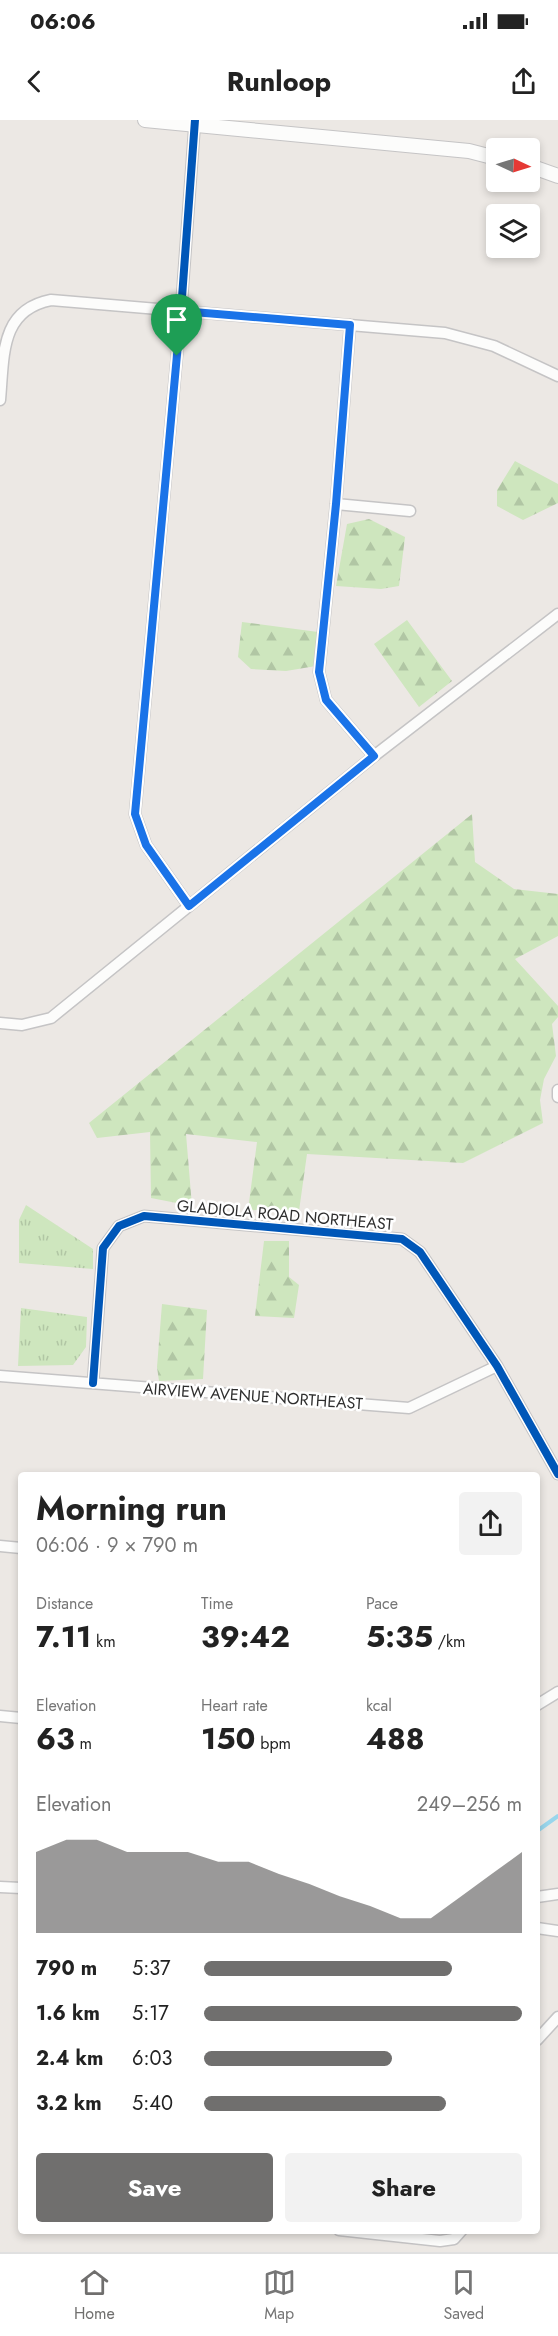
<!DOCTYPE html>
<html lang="en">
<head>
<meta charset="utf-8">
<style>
  :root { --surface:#fff; --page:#f2f2f2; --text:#222; --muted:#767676; --line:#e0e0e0; --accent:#706f6e }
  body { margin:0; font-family:Jost,sans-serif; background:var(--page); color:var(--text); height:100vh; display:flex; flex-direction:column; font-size:22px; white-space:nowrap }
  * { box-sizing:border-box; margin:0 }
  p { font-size:20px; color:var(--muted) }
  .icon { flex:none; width:33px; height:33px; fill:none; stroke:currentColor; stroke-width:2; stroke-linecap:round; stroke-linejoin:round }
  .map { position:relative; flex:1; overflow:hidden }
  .panel { position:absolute; left:18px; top:1352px; width:522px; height:762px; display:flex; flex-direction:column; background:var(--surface); border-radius:6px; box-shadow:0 3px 9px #0003 }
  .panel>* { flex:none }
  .needle { width:39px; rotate:94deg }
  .fabs { position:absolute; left:486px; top:18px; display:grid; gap:12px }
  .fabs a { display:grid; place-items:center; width:54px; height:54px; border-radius:6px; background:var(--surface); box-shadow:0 3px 9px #0003; font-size:30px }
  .pin { position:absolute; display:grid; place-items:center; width:51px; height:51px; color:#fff; margin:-62px -26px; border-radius:50% 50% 50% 0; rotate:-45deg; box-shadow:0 0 6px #0007 }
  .pin .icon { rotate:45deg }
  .round { display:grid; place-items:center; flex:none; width:63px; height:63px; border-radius:6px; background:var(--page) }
  .head { display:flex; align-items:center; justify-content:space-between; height:102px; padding:0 18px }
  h1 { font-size:33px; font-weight:700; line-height:45px }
  .figures { display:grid; grid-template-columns:repeat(3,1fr); gap:9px; height:102px; padding:6px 18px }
  .figures div { display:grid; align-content:center }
  .figures b { font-size:30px; font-weight:700 }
  .figures small { font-size:16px; font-weight:400 }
  .figures p { font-size:16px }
  .chart { height:168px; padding:12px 18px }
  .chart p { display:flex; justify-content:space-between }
  .chart svg { width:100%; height:108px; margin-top:6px; fill:var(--accent); opacity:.7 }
  .button { display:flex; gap:12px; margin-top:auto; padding:12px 18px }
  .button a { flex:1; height:69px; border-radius:6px; background:var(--accent); color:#fff; font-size:24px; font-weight:700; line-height:69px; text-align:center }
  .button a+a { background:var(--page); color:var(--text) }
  ul { padding:0 18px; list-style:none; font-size:20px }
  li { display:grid; grid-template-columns:96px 72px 1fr; align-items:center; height:45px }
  li i { height:15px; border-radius:8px; background:var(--accent) }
  .status { display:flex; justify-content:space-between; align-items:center; height:42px; padding:0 30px; background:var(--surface); direction:ltr }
  .status svg { height:16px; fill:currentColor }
  header { display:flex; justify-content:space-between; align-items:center; height:78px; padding:0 18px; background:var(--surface); font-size:27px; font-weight:700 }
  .menu { display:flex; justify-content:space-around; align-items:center; height:84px; border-top:2px solid var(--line); background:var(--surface); font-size:16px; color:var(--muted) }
  .menu a { display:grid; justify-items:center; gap:3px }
  .menu .on { color:var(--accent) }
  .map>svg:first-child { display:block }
  .grass { fill:url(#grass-tufts) }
  .forest { fill:url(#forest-firs) }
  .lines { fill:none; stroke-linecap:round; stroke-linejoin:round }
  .stream { stroke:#99d6ec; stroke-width:4 }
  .minor-casing { stroke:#c5c4c5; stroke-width:13 }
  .tertiary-casing { stroke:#c5c4c5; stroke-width:16 }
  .minor { stroke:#fcfcfb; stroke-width:10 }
  .tertiary { stroke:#fcfcfb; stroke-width:14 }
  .cycleway-casing { stroke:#fff; stroke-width:11 }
  .cycleway { stroke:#0057b8; stroke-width:8 }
  .route-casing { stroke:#fff; stroke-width:12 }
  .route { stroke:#1a73e8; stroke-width:8 }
  .labels { text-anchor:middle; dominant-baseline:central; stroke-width:5; stroke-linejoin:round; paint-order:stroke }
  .street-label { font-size:16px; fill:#2e2e2e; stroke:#fff }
</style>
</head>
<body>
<div class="status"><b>06:06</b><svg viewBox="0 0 49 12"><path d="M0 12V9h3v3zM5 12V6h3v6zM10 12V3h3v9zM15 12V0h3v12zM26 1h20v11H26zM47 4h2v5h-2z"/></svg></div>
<header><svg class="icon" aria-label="back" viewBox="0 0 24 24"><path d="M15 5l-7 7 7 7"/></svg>Runloop<svg class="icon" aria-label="share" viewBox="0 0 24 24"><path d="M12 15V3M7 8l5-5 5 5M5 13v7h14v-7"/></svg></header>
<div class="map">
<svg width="558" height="2132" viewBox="0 0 558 2132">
  <defs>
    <pattern id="grass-tufts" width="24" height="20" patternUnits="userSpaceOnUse" patternTransform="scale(1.5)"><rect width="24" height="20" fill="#cee6be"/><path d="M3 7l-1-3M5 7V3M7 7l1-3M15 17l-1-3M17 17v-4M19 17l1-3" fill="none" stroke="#b1c6a4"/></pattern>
    <pattern id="forest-firs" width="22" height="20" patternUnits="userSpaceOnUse" patternTransform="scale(1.5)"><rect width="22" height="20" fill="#cee6be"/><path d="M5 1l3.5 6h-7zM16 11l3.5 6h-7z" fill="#b1c6a4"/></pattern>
  </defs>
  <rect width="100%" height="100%" fill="#ece8e4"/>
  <path class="grass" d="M 26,1085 L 93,1129 L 93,1149 L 19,1143 L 19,1100 Z
    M 21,1188 L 87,1197 L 86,1227 L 73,1245 L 18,1246 Z"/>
  <path class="forest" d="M 515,341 L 558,364 L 558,383 L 523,400 L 497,386 L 497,370 Z
    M 369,399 L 405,417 L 399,466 L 381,469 L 336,466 L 347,404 Z
    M 407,500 L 452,561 L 419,587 L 374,524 Z
    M 242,502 L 318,512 L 316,546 L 286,551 L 251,549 L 238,537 Z
    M 472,694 L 475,742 L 514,769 L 558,774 L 558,816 L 515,839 L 558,886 L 558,897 L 552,904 L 556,936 L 544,959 L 540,980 L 543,1003 L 463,1043 L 307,1034 L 299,1091 L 248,1090 L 257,1022 L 186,1014 L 192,1086 L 151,1078 L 150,1012 L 97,1018 L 89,1003 Z
    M 264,1121 L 289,1121 L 289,1157 L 299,1165 L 294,1198 L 255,1196 Z
    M 162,1184 L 207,1190 L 203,1259 L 159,1261 L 157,1247 Z"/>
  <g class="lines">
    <path class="stream" d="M 537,1711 L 558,1696"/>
    <g class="minor-casing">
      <path id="minor" d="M 350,205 L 336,384 L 319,552 L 326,580 L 374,636
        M 0,280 C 4,235 0,190 51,180 L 445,213 L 494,226 L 558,256
        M 336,384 L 410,391
        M 189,786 L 146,725 L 135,694 L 181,191 L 195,0
        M 0,903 L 22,905 L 51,898 L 374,636 L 558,494
        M 558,970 L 558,977
        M 0,1256 L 409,1288 L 497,1246
        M 93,1263 L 103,1128 L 119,1106 L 144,1096 L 402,1119 L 420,1132 L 497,1246 L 558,1354
        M 0,1426 L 21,1428
        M 537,1585 L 558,1572
        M 0,1596 L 21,1598
        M 0,1767 L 21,1768
        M 537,1777 L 558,1774
        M 537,1808 L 558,1811
        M 537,1920 L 558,1897
        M 339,2110 L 440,2121 L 454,2119 L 462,2110"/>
    </g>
    <g class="tertiary-casing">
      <path id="tertiary" d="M 145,0 L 469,31 L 496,38
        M 530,46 L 558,56"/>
    </g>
    <use href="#minor" class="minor"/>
    <use href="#tertiary" class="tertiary"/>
    <g class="cycleway-casing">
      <path id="cycleway" d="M 189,786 L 146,725 L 135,694 L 181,191 L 195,0
        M 93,1263 L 103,1128 L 119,1106 L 144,1096 L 402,1119 L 420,1132 L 497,1246 L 558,1354"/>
    </g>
    <use href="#cycleway" class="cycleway"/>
  </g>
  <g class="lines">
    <g class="route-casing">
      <path id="route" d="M 181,191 L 350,205 L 336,384 L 319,552 L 326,580 L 374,636 L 189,786 L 146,725 L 135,694 Z"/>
    </g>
    <use href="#route" class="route"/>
  </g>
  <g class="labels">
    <g class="street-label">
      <text transform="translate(285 1095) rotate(5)">GLADIOLA ROAD NORTHEAST</text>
      <text transform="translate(253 1276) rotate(4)">AIRVIEW AVENUE NORTHEAST</text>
    </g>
  </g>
</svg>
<div class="fabs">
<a><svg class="needle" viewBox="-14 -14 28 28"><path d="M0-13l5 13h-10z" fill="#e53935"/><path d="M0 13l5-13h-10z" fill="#767676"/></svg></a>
<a><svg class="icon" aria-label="layers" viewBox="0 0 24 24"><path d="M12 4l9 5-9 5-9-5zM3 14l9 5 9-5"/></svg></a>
</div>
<div class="pin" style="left:177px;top:236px;background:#1e9e55"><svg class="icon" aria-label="arrive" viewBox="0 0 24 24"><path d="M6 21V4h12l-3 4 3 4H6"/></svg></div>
<section class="panel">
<div class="head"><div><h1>Morning run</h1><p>06:06 · 9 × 790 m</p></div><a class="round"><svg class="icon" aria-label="share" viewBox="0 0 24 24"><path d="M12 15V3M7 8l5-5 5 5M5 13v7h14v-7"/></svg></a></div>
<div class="figures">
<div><p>Distance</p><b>7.11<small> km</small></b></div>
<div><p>Time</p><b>39:42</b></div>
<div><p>Pace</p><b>5:35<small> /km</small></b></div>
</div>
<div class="figures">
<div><p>Elevation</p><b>63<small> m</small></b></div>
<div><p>Heart rate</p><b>150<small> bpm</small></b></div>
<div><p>kcal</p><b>488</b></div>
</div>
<div class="chart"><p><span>Elevation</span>249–256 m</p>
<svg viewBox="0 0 160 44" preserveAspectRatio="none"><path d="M0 44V11L10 6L20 6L30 11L40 11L50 11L60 15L70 15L80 20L90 24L100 29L110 33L120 38L130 38L140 29L150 20L160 11V44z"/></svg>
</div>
<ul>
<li><b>790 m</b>5:37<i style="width:78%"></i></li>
<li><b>1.6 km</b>5:17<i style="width:100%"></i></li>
<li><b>2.4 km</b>6:03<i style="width:59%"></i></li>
<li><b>3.2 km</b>5:40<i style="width:76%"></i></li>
</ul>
<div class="button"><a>Save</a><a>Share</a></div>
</section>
</div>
<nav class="menu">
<a class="on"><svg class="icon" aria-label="home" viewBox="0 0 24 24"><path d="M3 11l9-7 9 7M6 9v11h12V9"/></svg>Home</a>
<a><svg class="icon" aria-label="map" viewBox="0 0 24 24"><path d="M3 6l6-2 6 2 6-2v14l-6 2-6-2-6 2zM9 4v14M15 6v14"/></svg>Map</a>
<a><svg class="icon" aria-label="saved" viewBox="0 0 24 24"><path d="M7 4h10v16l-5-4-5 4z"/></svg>Saved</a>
</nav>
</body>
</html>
